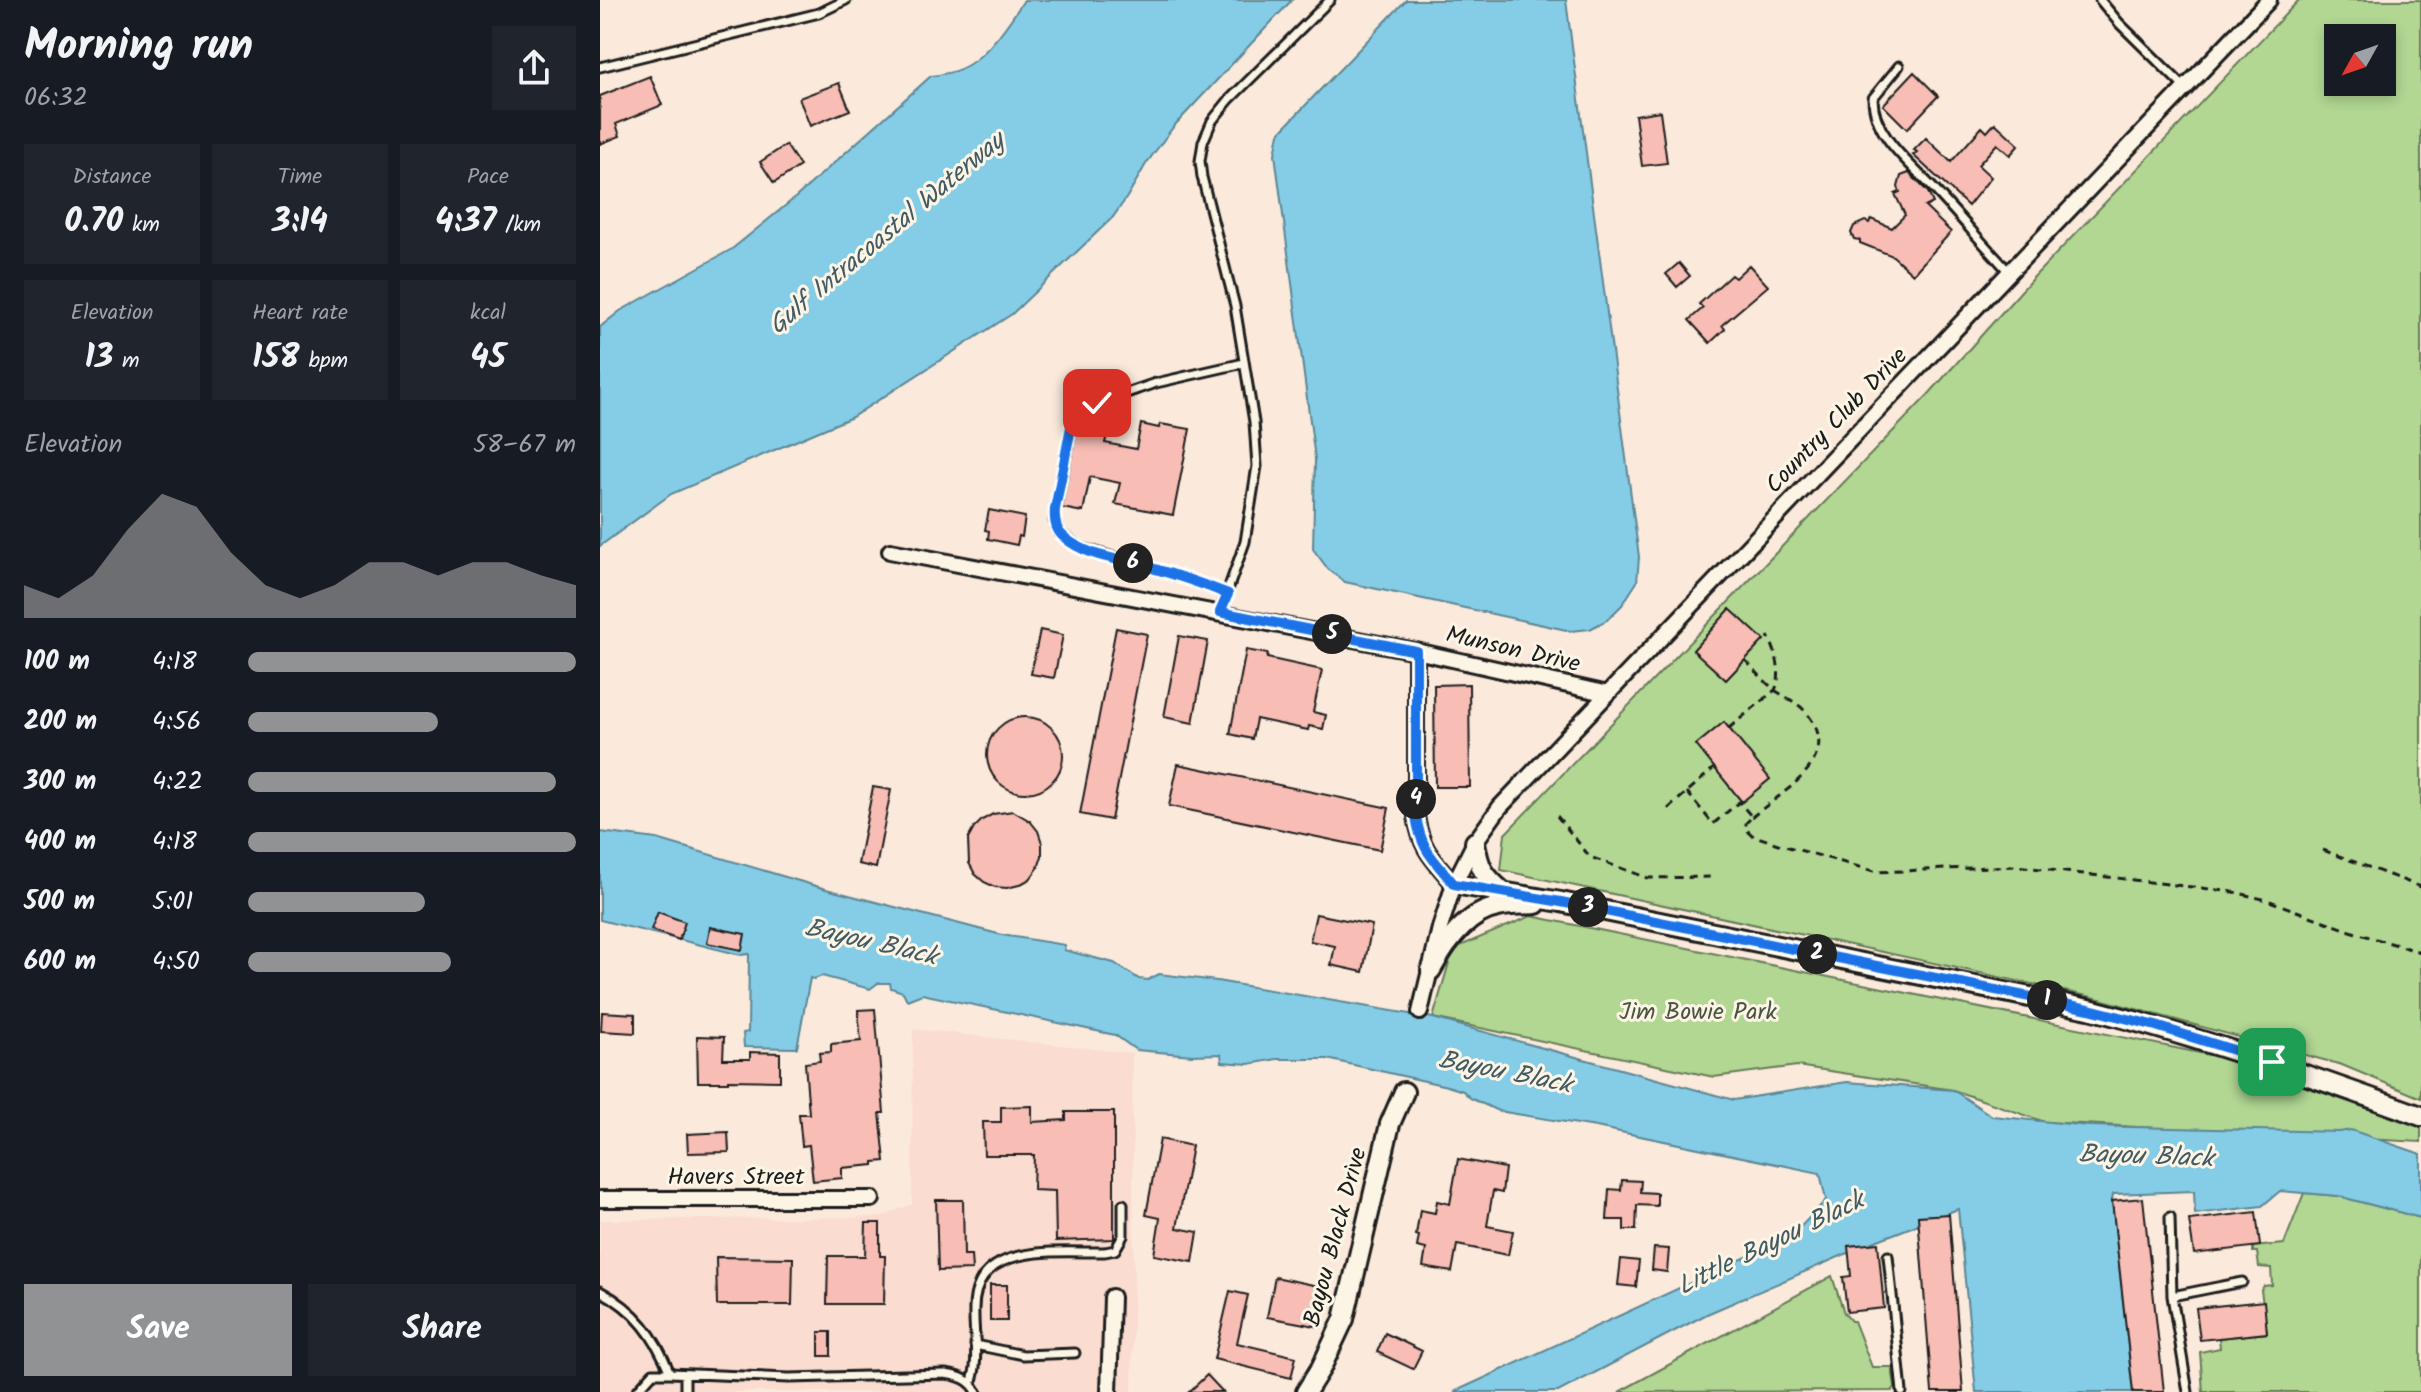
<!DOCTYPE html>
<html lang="en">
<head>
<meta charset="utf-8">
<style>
  :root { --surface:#171b24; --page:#20242c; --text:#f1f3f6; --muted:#9ea1a6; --accent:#919294 }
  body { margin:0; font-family:Kalam,sans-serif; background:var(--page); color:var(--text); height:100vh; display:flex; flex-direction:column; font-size:30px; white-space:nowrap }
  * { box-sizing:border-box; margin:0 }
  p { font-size:26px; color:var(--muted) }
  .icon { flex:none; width:44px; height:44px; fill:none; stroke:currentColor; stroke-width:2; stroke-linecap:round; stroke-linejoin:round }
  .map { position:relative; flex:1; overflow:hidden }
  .panel { display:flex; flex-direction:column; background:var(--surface); width:600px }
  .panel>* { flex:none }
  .needle { width:52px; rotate:230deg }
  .tools { position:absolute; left:1724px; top:24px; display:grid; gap:16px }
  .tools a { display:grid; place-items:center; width:72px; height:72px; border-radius:0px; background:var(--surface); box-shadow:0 4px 12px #0003; font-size:40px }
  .pin { position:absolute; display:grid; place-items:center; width:68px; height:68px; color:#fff; margin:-34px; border-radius:16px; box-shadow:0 4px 12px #0006 }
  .km { position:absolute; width:40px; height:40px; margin:-20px; border-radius:50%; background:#222; color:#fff; font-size:22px; line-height:40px; text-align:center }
  .round { display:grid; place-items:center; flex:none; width:84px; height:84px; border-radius:0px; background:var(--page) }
  .head { display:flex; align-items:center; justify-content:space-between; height:136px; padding:0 24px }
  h1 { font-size:44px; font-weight:800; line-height:60px }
  .metrics { display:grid; grid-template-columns:repeat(3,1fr); gap:12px; height:136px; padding:8px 24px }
  .metrics div { display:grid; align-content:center; border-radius:0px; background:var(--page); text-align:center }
  .metrics b { font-size:34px; font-weight:800 }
  .metrics small { font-size:22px; font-weight:400 }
  .metrics p { font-size:22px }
  .chart { height:224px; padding:16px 24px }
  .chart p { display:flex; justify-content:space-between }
  .chart svg { width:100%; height:144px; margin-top:8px; fill:var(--accent); opacity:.7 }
  .cta { display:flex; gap:16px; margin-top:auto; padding:16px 24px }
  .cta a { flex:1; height:92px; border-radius:0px; background:var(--accent); color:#fff; font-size:32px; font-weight:800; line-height:92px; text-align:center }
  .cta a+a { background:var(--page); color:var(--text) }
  ul { padding:0 24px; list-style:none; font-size:26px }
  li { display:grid; grid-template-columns:128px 96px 1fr; align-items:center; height:60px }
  li i { height:20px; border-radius:10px; background:var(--accent) }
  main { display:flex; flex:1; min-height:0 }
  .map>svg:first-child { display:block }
  .built { fill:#fadcd0 }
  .green { fill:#b1d793; stroke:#667a58; stroke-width:2; fill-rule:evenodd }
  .water { fill:#85cde6; stroke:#5b8695; stroke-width:2 }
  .building { fill:#f8bdb5; stroke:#1c1c1c; stroke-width:2 }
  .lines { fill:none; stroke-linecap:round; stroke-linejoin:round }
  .lane-casing { stroke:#1c1c1c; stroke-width:13 }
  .street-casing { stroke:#1c1c1c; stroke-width:20 }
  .secondary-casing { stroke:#1c1c1c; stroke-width:24 }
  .path { stroke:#1c1c1c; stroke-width:3; stroke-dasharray:8 6; stroke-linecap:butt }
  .lane { stroke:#fcf5e5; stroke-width:7 }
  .street { stroke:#fcf5e5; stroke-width:14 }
  .secondary { stroke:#fcf5e5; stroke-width:18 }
  .route-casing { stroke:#fff; stroke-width:16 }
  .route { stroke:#1a73e8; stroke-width:10 }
  .labels { text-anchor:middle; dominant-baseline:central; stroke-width:6; stroke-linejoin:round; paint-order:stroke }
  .street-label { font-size:24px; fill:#1c1c1c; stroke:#fcf5e5 }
  .park-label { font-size:24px; fill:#495440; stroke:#fcf5e5 }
  .water-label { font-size:26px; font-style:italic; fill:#415a63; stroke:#fcf5e5 }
</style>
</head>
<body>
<main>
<section class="panel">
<div class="head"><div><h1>Morning run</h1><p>06:32</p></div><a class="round"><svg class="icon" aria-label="share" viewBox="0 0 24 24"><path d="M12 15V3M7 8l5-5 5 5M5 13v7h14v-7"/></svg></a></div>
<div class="metrics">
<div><p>Distance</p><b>0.70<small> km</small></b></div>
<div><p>Time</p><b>3:14</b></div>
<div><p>Pace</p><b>4:37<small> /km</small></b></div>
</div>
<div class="metrics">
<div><p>Elevation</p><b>13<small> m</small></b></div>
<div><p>Heart rate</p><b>158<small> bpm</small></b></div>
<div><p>kcal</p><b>45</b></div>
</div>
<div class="chart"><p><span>Elevation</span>58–67 m</p>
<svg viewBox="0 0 160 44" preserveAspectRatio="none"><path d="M0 44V34L10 38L20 31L30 17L40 6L50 10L60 24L70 34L80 38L90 34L100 27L110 27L120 31L130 27L140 27L150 31L160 34V44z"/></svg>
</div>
<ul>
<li><b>100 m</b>4:18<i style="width:100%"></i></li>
<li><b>200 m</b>4:56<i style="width:58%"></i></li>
<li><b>300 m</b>4:22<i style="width:94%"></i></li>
<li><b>400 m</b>4:18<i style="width:100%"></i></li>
<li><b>500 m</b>5:01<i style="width:54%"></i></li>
<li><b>600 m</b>4:50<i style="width:62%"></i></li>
</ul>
<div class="cta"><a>Save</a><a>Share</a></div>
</section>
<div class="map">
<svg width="1821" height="1392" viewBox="0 0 1821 1392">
  <rect width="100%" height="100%" fill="#fbeadb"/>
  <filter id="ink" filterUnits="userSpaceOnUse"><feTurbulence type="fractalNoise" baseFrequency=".0125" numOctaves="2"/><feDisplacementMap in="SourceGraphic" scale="16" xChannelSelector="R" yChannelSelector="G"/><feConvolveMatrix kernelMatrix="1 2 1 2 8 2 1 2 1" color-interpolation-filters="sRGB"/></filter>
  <g filter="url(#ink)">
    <path class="built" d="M 313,1029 L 532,1053 L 534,1270 L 532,1392 L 0,1392 L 0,1220 L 281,1217 L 312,1204 Z"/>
    <path class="green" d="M 1699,0 L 1821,0 L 1821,1098 L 1742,1065 L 1492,997 L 901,870 L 905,834 L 1328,395 L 1431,280 ZM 1738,38 L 1782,38 L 1782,82 L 1738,82 Z
      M 931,916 L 1673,1068 L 1821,1122 L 1821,1142 L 1445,1122 L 1353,1090 L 1197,1066 L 1114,1077 L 833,1018 L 853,949 Z
      M 1704,1193 L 1738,1196 L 1821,1218 L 1821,1392 L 1603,1392 L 1600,1352 L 1620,1348 L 1619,1338 L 1667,1333 L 1661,1290 L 1664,1286 L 1672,1285 L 1671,1268 L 1659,1267 L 1657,1252 L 1653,1252 L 1653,1247 L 1684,1244 Z
      M 1232,1276 L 1244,1313 L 1251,1321 L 1254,1321 L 1272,1367 L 1292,1367 L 1295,1387 L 1292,1391 L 1019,1392 Z"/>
    <path class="water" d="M 424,0 L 692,0 L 574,126 L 546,164 L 527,197 L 513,217 L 412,314 L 252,417 L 71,494 L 0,546 L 0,327 L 20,311 L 132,249 L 196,197 L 331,76 C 344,74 357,72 368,65 C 389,53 411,20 424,0 Z
      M 806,0 L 966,0 L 1039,557 L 1037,582 L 1022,605 L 1007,620 L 990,629 L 971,631 L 745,582 L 728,569 L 713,549 L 715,459 L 675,154 L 679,133 Z
      M 0,832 L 57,839 L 226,889 L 402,935 L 465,945 L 464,950 L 514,963 L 539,979 L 548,980 L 559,974 L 617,981 L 833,1018 L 1134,1100 L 1247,1082 L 1353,1090 L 1392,1116 L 1489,1126 L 1739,1132 L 1751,1130 L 1821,1154 L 1821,1218 L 1738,1196 L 1680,1191 L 1662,1206 L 1595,1214 L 1594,1191 L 1513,1194 L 1512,1201 L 1533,1392 L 1376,1392 L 1358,1209 L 1278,1240 L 1107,1314 L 958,1392 L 854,1392 L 1192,1236 L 1226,1200 L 1220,1173 L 996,1127 L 898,1111 L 870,1098 L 863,1091 L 847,1086 L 727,1059 L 677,1059 L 649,1064 L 622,1062 L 621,1054 L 592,1055 L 536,1050 L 515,1035 L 322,994 L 307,1000 L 303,992 L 291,988 L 290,983 L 278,983 L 270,989 L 222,976 L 214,979 L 210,978 L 197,1048 L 144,1047 L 143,1033 L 148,1032 L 149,954 L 141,955 L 0,920 Z"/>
    <path class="building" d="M 1314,72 L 1338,96 L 1307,129 L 1283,105 Z
      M 50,76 L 62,105 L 16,124 L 20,136 L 0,144 L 0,96 Z
      M 239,83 L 250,110 L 210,126 L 199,98 Z
      M 1060,111 L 1067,163 L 1042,166 L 1035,115 Z
      M 1395,123 L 1419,145 L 1410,155 L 1397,144 L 1378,165 L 1391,177 L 1368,206 L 1313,155 L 1317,152 L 1314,150 L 1326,138 L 1351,162 L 1382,127 L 1387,132 Z
      M 186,145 L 200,166 L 174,183 L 160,162 Z
      M 1309,173 L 1328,192 L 1333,203 L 1325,207 L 1351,232 L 1313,274 L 1293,256 L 1260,243 L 1260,240 L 1254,239 L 1251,233 L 1254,226 L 1265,221 L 1269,223 L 1271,219 L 1292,228 L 1305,215 L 1295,194 L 1300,192 L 1298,187 L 1301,176 Z
      M 1079,263 L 1090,276 L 1077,287 L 1066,274 Z
      M 1149,265 L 1168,286 L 1122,325 L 1125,329 L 1110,343 L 1089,320 L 1103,308 L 1099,304 L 1131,275 L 1135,278 Z
      M 482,421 L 509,427 L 505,443 L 536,449 L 541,424 L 559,428 L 560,424 L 590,429 L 573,515 L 515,504 L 520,483 L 490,477 L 483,512 L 462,508 L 478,425 Z
      M 389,510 L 425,517 L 422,537 L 419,536 L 417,545 L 388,539 L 389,531 L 385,530 Z
      M 1130,609 L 1164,640 L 1126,680 L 1093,650 Z
      M 516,628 L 547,634 L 511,820 L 480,814 Z
      M 440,630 L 463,635 L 454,678 L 431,674 Z
      M 579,636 L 608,641 L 593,723 L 564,717 Z
      M 646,650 L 668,654 L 667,658 L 722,670 L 713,712 L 726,715 L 723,729 L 709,726 L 708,730 L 656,719 L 652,739 L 630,734 Z
      M 869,684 L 870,787 L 835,787 L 834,685 Z
      M387 755a38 38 0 1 1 76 0a38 38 0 1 1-76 0Z
      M 1124,722 L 1170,779 L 1142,802 L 1096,745 Z
      M 578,764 L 789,808 L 780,850 L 569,806 Z
      M 273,787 L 291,790 L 276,868 L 258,864 Z
      M 413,811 L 430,821 L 438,831 L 442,843 L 442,856 L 438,868 L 430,879 L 419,885 L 407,888 L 395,887 L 384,882 L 375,874 L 369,863 L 368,839 L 374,828 L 382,820 L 393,814 Z
      M 58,912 L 85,922 L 79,940 L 51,930 Z
      M 716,914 L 772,925 L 763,972 L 731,965 L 735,946 L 710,941 Z
      M 110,927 L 145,934 L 142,950 L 107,943 Z
      M 275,1009 L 284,1113 L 280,1113 L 285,1161 L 274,1162 L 274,1165 L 242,1168 L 242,1178 L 213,1181 L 209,1145 L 202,1146 L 199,1114 L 209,1114 L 205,1063 L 220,1061 L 219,1053 L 231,1052 L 231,1044 L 261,1041 L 258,1010 Z
      M 2,1012 L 35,1014 L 35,1033 L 1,1031 Z
      M 97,1036 L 124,1037 L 123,1059 L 150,1059 L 150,1052 L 180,1053 L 180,1081 L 128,1080 L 128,1082 L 98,1082 Z
      M 432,1106 L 432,1122 L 466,1120 L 466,1112 L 514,1112 L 514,1239 L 456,1241 L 455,1191 L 433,1190 L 434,1155 L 384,1155 L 383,1122 L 401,1122 L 401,1107 Z
      M 128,1132 L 129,1152 L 88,1153 L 87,1134 Z
      M 560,1139 L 592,1146 L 577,1228 L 598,1232 L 593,1262 L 554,1255 L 560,1218 L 546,1215 Z
      M 858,1159 L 905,1168 L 902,1193 L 893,1191 L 887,1226 L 913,1231 L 908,1255 L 857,1245 L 852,1272 L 823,1267 L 826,1249 L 817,1247 L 819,1236 L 816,1235 L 820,1210 L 835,1213 L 837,1201 L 850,1204 Z
      M 1022,1180 L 1041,1181 L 1040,1192 L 1057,1193 L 1057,1206 L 1037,1205 L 1036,1230 L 1024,1230 L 1024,1220 L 1007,1220 L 1009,1189 L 1021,1190 Z
      M 1543,1198 L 1564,1392 L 1533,1392 L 1512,1201 Z
      M 336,1200 L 363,1200 L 364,1255 L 371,1255 L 372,1270 L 338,1271 Z
      M 1656,1212 L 1660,1246 L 1594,1254 L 1589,1220 Z
      M 1349,1214 L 1363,1392 L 1332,1392 L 1318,1216 Z
      M 266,1223 L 280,1223 L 280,1256 L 285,1256 L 284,1304 L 227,1304 L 228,1256 L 265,1256 Z
      M 1278,1243 L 1284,1308 L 1247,1312 L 1243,1277 L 1251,1276 L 1248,1246 Z
      M 1054,1248 L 1069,1249 L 1067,1272 L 1052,1270 Z
      M 116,1257 L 193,1258 L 192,1305 L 117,1305 Z
      M 1021,1259 L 1039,1261 L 1036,1287 L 1018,1285 Z
      M 675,1277 L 728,1288 L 721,1327 L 667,1317 Z
      M 390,1285 L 407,1285 L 407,1321 L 390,1321 Z
      M 630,1291 L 648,1295 L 637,1343 L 696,1357 L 691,1378 L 614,1359 Z
      M 1664,1301 L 1667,1333 L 1600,1340 L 1596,1308 Z
      M 219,1332 L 231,1332 L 231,1356 L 219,1356 Z
      M 785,1333 L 822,1351 L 813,1369 L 777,1352 Z
      M 607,1375 L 623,1392 L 589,1392 Z"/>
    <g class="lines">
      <g class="lane-casing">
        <path id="lane" d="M 1500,0 L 1519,23 L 1585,88
          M 1299,66 L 1273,98 C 1273,136 1311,164 1334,189 C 1360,217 1384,245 1410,273
          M 0,67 L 219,13 L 246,0
          M 628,594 L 585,578 L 479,547 L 459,532 L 454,521 L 455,509 L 472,422 L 482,411 L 497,403 L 556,383 L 644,363
          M 620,612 L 645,542 L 657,466 L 654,422 L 635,306 L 602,177 L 600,161 L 603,142 L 612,121 L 629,100 L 730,0
          M 1570,1217 L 1572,1296
          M 1288,1256 L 1302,1392
          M 0,1291 C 36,1310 55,1336 70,1373 L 189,1378 L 345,1374 C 359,1376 370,1379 377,1392
          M 375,1345 L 423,1355 L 475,1353
          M 85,1375 L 85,1392
          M 371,1384 C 380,1361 373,1334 374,1309 C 374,1241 458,1253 505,1252 L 515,1250 L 523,1236 L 523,1204
          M 36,1392 L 53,1373 L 70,1373
          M 1588,1392 L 1572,1296 L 1642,1282"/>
      </g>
      <g class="street-casing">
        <path id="street" d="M 290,551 L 816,651 L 1008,694
          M 816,651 L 816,816 C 821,850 833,859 854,884 L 840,928 L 820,1012
          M 854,884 L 875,842 L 900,807 L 1669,0
          M 0,1199 L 272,1199
          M 509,1392 L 512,1297"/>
      </g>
      <g class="secondary-casing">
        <path id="secondary" d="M 875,842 C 879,868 883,875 903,892
          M 854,884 L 961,902 L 1489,1009 C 1602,1038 1711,1076 1821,1116
          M 831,970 C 845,944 866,913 898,907 C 910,904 923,905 936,904
          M 706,1392 L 721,1368 L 744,1319 L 790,1124 L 804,1092"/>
      </g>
      <path class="path" d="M 1145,660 C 1155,670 1165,682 1176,691 C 1185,697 1194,701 1202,708 C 1249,756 1186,789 1152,817
        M 1129,728 L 1175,690 C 1183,674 1176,651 1168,636
        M 1087,792 L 1113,824 L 1139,802 L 1152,817 L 1146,823 L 1146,829 L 1152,835 L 1178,844 L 1277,872 L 1416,866 L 1634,892 L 1667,900 L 1756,933 L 1821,952
        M 1068,809 L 1114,768
        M 957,816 L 990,857 L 1048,878 L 1114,877
        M 1723,850 L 1821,887"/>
      <use href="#lane" class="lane"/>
      <use href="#street" class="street"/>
      <use href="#secondary" class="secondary"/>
    </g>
  </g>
  <g class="lines" filter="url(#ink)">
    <g class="route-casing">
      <path id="route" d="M 497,403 L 482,411 L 472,422 L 455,509 C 454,520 455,530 464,537 C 485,556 519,559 545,566 C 573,574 601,583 628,594 L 620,612 L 816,651 L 816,816 C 821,850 833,859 854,884 L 961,902 L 1489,1009 L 1556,1026 L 1672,1062"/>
    </g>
    <use href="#route" class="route"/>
  </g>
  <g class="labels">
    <g class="street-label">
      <text transform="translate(1237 421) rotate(-46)">Country Club Drive</text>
      <text transform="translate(913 650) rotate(13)">Munson Drive</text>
      <text x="136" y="1177">Havers Street</text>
      <text transform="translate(736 1237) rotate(-75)">Bayou Black Drive</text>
    </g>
    <g class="park-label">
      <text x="1098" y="1012">Jim Bowie Park</text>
    </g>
    <g class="water-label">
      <text transform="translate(287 234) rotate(-40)">Gulf Intracoastal Waterway</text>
      <text transform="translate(271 943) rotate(13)">Bayou Black</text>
      <text transform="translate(905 1073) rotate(11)">Bayou Black</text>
      <text transform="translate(1546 1157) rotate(2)">Bayou Black</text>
      <text transform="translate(1171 1244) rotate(-26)">Little Bayou Black</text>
    </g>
  </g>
</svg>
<div class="tools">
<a><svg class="needle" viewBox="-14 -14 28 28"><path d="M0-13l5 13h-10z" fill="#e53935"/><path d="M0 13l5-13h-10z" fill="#9ea1a6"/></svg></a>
</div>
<div class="pin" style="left:1672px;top:1062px;background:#1e9e55"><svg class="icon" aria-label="arrive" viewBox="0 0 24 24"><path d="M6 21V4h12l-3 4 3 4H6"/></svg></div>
<div class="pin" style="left:497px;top:403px;background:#d93025"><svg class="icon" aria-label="check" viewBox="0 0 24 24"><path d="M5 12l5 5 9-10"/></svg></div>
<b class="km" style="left:1447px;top:1000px">1</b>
<b class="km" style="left:1217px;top:954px">2</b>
<b class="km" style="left:988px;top:907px">3</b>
<b class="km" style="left:816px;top:799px">4</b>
<b class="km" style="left:732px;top:634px">5</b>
<b class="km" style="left:533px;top:563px">6</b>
</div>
</main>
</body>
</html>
